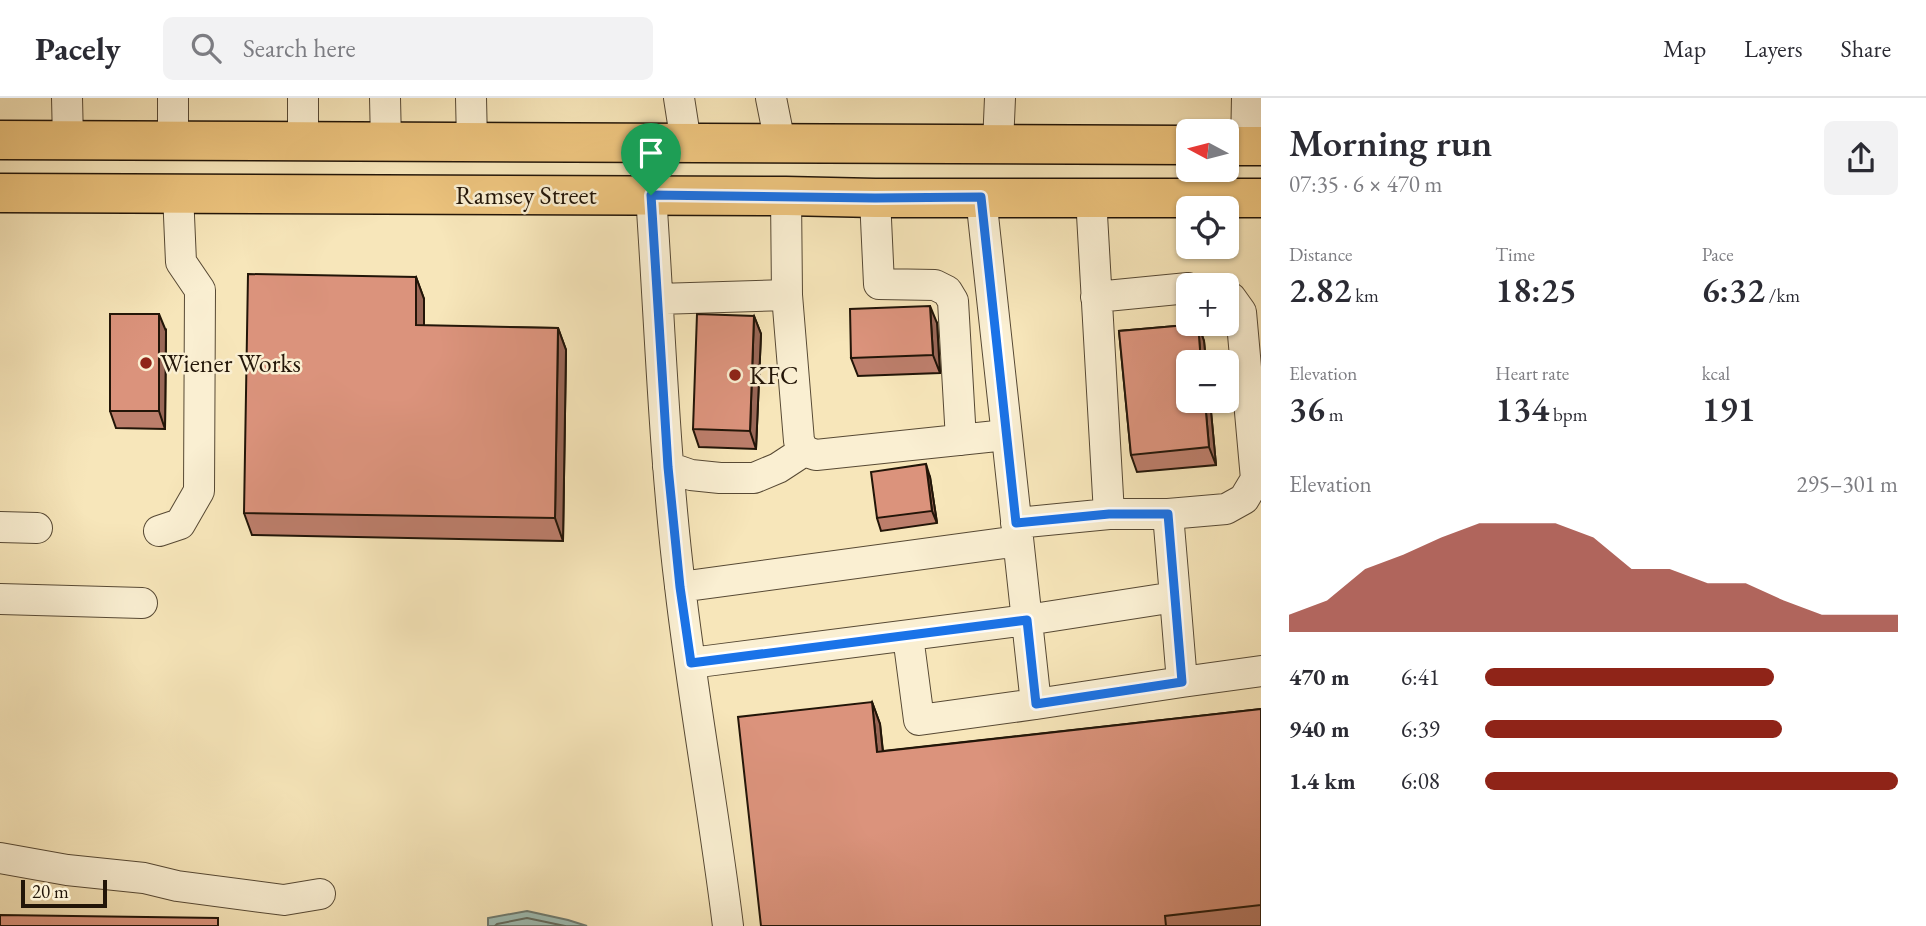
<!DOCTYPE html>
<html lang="en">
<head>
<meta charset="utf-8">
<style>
  :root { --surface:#fff; --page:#f2f2f3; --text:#2b2b33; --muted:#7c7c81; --line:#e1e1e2; --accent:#8f2418 }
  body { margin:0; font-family:"EB Garamond",serif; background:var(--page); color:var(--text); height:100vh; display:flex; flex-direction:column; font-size:26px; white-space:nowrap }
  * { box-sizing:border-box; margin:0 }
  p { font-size:23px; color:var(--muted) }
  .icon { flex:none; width:38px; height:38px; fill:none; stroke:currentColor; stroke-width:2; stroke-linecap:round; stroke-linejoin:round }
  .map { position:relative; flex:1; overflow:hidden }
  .panel { display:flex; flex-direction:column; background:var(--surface); width:665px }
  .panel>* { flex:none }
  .needle { width:46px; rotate:277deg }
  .tools { position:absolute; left:1176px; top:21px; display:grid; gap:14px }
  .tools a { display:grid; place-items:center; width:63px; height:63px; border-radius:10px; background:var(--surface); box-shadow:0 2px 5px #0004; font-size:35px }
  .scale { position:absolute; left:21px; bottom:18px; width:86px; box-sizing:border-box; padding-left:7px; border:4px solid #221508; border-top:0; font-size:19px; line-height:24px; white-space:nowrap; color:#221508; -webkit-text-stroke:5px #faefd2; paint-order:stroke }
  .pin { position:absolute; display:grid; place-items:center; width:60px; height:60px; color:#fff; margin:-72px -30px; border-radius:50% 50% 50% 0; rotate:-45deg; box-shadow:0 0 7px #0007 }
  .pin .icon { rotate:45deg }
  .round { display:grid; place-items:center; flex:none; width:74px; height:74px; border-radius:10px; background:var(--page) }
  .headline { display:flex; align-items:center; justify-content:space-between; height:119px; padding:0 28px }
  h1 { font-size:38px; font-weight:600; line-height:52px }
  .metrics { display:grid; grid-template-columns:repeat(3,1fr); gap:10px; height:119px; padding:7px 28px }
  .metrics div { display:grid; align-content:center }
  .metrics b { font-size:35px; font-weight:600 }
  .metrics small { font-size:19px; font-weight:400 }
  .metrics p { font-size:19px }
  .chart { height:196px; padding:14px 28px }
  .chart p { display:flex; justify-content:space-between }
  .chart svg { width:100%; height:126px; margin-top:7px; fill:var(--accent); opacity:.7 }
  ul { padding:0 28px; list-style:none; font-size:23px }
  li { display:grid; grid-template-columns:112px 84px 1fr; align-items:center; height:52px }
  li i { height:18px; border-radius:9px; background:var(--accent) }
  header { display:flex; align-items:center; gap:42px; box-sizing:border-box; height:98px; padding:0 35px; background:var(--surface); border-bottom:2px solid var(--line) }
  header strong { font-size:33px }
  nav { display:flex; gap:38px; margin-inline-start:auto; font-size:24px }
  .search { width:490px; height:63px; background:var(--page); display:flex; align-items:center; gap:18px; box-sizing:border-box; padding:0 24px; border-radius:10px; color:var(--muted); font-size:26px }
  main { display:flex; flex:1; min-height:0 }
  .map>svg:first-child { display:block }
  .water { fill:#9ebeb5; stroke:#6c7a70; stroke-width:2 }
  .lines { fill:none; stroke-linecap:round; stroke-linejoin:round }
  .shore { stroke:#606a5e; stroke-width:2 }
  .minor-casing { stroke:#574934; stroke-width:32 }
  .major-casing { stroke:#221508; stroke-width:41 }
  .minor { stroke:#faefd2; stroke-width:30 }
  .major { stroke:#ecc37d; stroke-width:38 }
  .wall { fill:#bc7e6b; stroke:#221508; stroke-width:2 }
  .shaded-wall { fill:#996757; stroke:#221508; stroke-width:2 }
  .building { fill:#db937c; stroke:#221508; stroke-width:2 }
  .route-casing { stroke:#fff; stroke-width:14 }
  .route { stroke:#1a73e8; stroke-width:9 }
  .poi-dot { fill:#8f2418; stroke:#faefd2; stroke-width:2.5 }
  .labels { text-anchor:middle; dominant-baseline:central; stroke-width:5; stroke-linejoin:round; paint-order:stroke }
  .street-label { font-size:26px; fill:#221508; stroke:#faefd2 }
  .poi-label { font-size:26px; fill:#221508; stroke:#faefd2; text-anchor:start }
</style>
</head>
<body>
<header>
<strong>Pacely</strong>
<div class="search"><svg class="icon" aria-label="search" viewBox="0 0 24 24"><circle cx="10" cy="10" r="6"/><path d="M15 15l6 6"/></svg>Search here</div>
<nav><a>Map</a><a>Layers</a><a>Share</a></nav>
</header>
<main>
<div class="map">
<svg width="1261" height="828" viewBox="0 0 1261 828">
  <rect width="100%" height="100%" fill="#f7e6ba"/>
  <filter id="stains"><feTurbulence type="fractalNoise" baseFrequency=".00286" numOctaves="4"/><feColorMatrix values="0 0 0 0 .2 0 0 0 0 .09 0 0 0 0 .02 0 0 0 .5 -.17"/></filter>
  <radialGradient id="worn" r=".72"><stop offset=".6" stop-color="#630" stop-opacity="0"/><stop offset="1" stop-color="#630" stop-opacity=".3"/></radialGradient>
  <path class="water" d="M 527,813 L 568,822 L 587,828 L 488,828 L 488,820 Z"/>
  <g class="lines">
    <path class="shore" d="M 495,828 L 497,826 L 527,820 L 565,828"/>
    <g class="minor-casing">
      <path id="minor" d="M 67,0 L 68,42
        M 303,0 L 303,43
        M 385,0 L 386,44
        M 471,0 L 472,44
        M 679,0 L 686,45
        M 771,0 L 780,45
        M 173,43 L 173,0
        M 998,46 L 1000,0
        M 1246,48 L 1247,0
        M 651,97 C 660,227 664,358 680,488 C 693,601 714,714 728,828
        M 786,98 L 787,197 L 799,343 L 804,353 L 816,357 L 1006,337
        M 1091,99 L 1109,416
        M 875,100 L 879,186 L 935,187 L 947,193 L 953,203 L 961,342
        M 1096,199 L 1188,190
        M 658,201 L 787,197
        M 668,369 L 691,377 L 720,380 L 754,380 L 778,370 L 804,353
        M 1168,416 L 1175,499
        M 1016,425 L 1109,416 L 1168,416 L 1226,411 L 1244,401 L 1256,381 L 1241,214 L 1231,200 L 1227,197
        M 0,429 L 37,430
        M 159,433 L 180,426 L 199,393 L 200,192 L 181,164 L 178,95
        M 680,489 L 1018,443
        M 0,501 L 142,505
        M 908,538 L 919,622 L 1036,606
        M 691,565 L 1027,522 L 1175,499 L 1182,584 L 1036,606 C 1017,437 999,268 981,99
        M 1182,584 L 1261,573
        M 0,760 L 67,772 L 144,780 L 177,788 L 284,802 L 320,796"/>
    </g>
    <g class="major-casing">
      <path id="major" d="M 0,42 L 1188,47
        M 1227,48 L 1261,48
        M 0,95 L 786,98 L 875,100 L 1261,100"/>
    </g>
    <use href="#minor" class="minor"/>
    <use href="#major" class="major"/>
  </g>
  <path class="wall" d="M 416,179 L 424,201 L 424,228 L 558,230 L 566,252 L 563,443 L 252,437 L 244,415 Z
    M 754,218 L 761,236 L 756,351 L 699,349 L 693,331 Z
    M 937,225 L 940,275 L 858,278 L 851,260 Z
    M 1198,226 L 1204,243 L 1206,264 L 1188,264 L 1188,303 L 1210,303 L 1216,367 L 1137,374 L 1131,357 L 1119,233 Z
    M 166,233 L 165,331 L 116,330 L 110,313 Z
    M 930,379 L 937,425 L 881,433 L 877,420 Z
    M 872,604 L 880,626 L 883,653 L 1261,611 L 1261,828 L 761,828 Z"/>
  <path class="shaded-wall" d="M 416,179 L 424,201 L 424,250 L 416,227 Z
    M 930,208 L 937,225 L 940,275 L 933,257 Z
    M 159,216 L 166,233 L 165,331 L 159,313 Z
    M 754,218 L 761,236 L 756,351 L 750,333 Z
    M 1198,226 L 1204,243 L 1206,264 L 1201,264 Z
    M 558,230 L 566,252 L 563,443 L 555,420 Z
    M 1205,303 L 1210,303 L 1216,367 L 1209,349 Z
    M 926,366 L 930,379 L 937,425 L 932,413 Z
    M 872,604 L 880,626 L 885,676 L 877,654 Z"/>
  <path class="building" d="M 248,176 L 416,179 L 416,227 L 558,230 L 555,420 L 244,415 Z
    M 930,208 L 933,257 L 851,260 L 850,211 Z
    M 110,216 L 159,216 L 159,313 L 110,313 Z
    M 697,216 L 754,218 L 750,333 L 693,331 Z
    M 1198,226 L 1201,264 L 1188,264 L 1188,303 L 1205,303 L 1209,349 L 1131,357 L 1119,233 Z
    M 926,366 L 932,413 L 877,420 L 871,374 Z
    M 872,604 L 877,654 L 1261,611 L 1261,807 L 1165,818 L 1166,828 L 761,828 L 738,619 Z
    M 0,817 L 218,820 L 218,828 L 0,828 Z"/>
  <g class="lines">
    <g class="route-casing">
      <path id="route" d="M 651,97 L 875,100 L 981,99 L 1016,425 L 1109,416 L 1168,416 L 1182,584 L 1036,606 L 1027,522 L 691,565 L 680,489 L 668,369 Z"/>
    </g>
    <use href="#route" class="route"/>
  </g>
  <g class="poi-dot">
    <circle cx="146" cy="265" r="7"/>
    <circle cx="735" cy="277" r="7"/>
  </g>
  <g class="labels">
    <g class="street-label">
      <text x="526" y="97">Ramsey Street</text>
    </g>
    <g class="poi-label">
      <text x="160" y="265">Wiener Works</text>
      <text x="749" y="277">KFC</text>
    </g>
  </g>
  <rect width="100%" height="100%" filter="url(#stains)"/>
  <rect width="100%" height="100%" fill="url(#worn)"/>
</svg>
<div class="tools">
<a><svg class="needle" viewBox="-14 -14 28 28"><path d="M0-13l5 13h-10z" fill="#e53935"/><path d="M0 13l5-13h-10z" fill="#7c7c81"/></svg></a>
<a><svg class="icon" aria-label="locate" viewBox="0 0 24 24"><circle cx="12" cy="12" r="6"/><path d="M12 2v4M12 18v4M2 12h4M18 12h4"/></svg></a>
<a>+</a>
<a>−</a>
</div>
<div class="scale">20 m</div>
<div class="pin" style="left:651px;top:97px;background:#1e9e55"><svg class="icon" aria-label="arrive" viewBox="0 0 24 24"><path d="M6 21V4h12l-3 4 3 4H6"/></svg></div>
</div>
<section class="panel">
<div class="headline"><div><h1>Morning run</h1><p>07:35 · 6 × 470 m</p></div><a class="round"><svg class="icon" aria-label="share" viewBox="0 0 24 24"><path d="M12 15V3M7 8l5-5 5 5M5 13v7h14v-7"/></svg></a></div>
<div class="metrics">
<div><p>Distance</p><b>2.82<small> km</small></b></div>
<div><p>Time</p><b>18:25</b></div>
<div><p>Pace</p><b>6:32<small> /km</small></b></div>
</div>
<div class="metrics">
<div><p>Elevation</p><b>36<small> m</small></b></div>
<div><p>Heart rate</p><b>134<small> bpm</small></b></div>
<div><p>kcal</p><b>191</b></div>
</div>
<div class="chart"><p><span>Elevation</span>295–301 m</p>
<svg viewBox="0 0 160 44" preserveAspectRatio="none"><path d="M0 44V38L10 33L20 22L30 17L40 11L50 6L60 6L70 6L80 11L90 22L100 22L110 27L120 27L130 33L140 38L150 38L160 38V44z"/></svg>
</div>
<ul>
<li><b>470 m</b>6:41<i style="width:70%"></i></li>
<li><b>940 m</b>6:39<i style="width:72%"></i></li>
<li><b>1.4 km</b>6:08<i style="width:100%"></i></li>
</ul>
</section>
</main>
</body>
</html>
